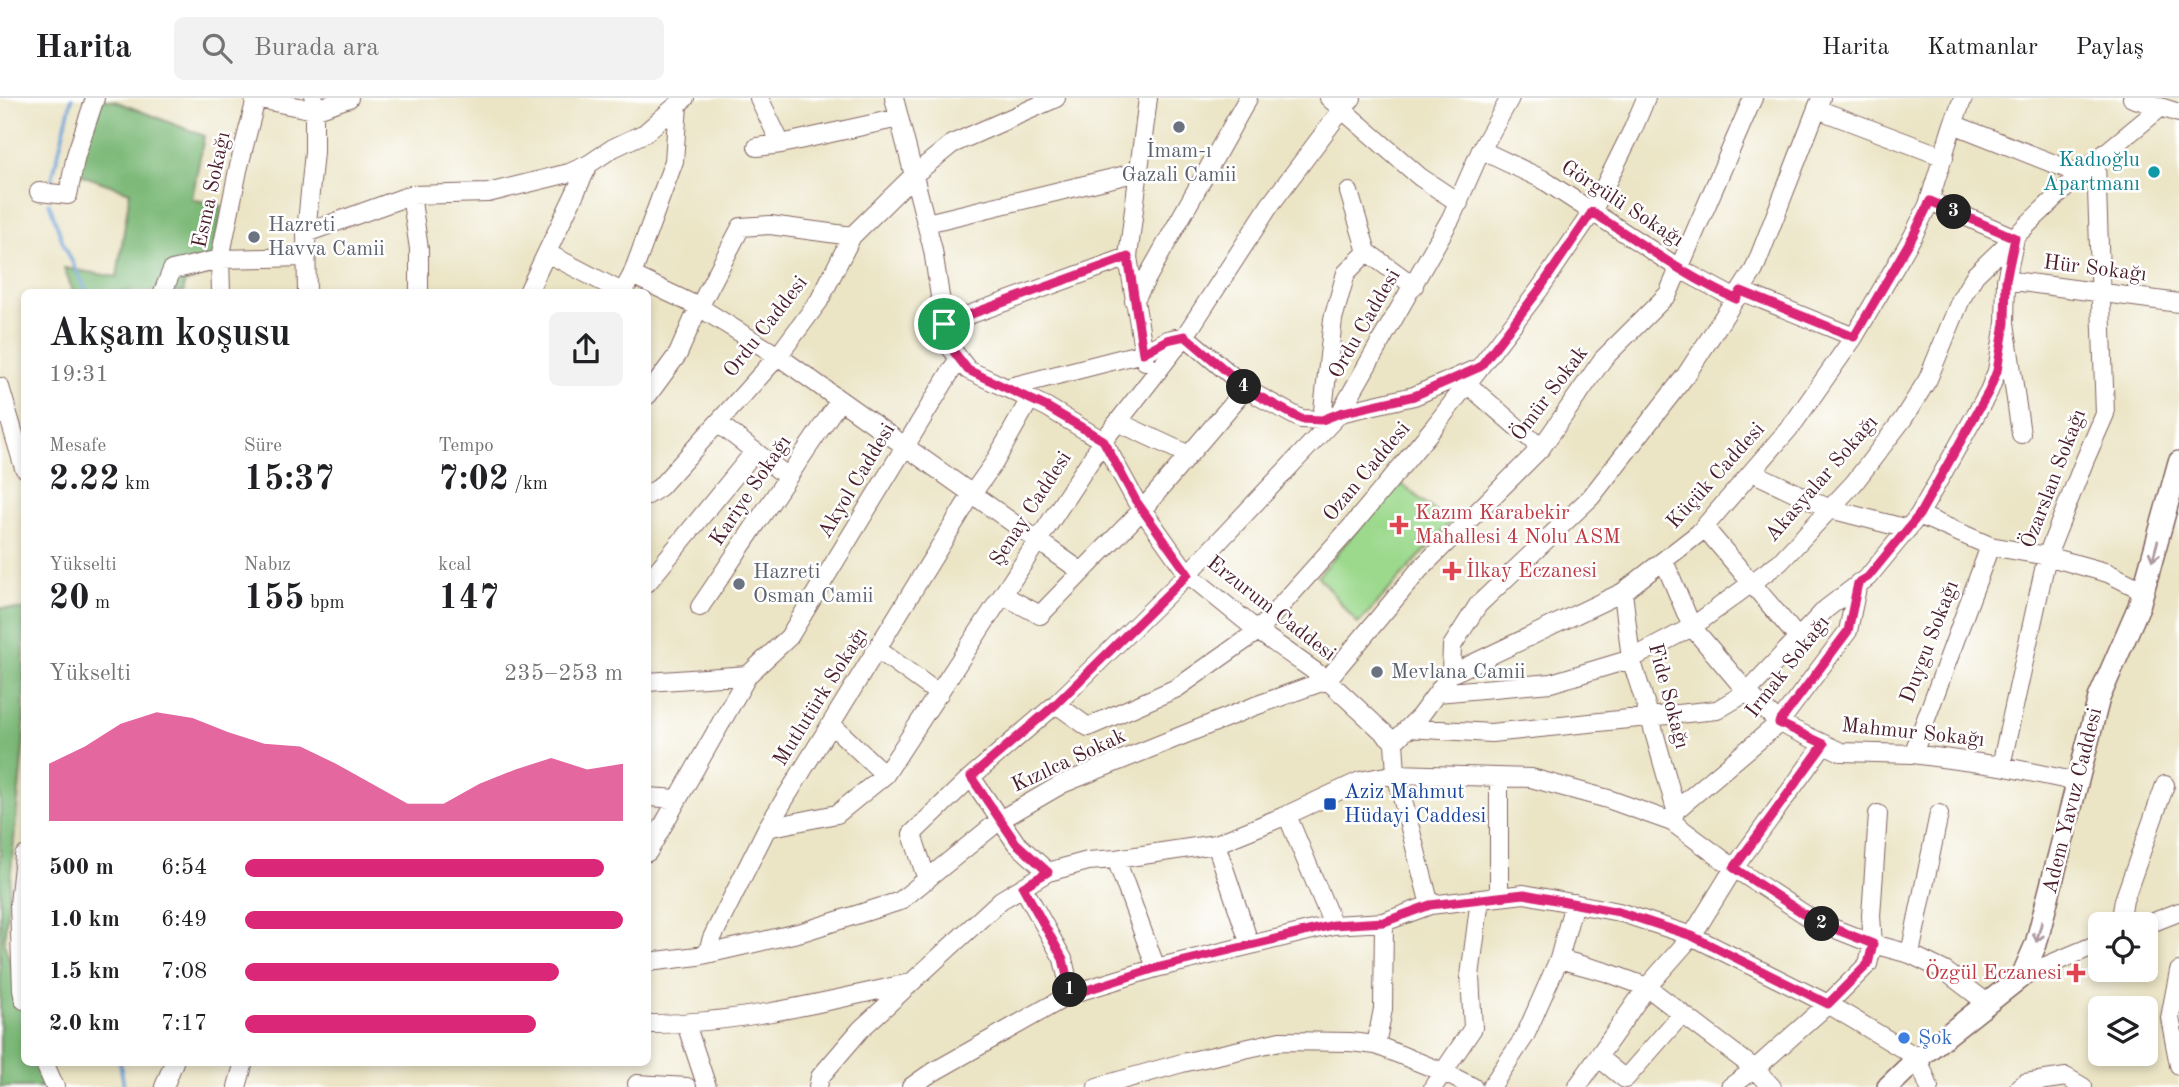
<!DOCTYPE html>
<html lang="tr">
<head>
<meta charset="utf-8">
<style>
  :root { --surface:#fff; --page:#f2f2f2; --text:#202124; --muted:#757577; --line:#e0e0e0; --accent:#db2777 }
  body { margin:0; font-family:"Old Standard TT",serif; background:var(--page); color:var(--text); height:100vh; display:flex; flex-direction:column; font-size:26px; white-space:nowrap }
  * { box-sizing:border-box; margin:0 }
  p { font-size:23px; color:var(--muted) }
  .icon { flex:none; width:38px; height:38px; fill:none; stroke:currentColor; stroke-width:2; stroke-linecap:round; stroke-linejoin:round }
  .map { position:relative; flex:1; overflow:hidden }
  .sheet { position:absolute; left:21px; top:191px; width:630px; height:777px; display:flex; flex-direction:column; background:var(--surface); border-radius:10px; box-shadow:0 4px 10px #0003 }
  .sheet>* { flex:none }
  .fabs { position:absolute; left:2088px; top:814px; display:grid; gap:14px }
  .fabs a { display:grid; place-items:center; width:70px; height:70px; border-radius:10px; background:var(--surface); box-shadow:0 4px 10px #0003; font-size:35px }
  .pin { position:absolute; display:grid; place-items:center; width:60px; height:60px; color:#fff; margin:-30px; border:4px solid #fff; border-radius:50%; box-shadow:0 2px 7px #0007 }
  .km { position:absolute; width:35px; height:35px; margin:-18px; border-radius:50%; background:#222; color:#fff; font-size:19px; line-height:35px; text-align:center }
  .round { display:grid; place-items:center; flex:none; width:74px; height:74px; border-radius:10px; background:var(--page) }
  .overview { display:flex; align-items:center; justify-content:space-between; height:119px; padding:0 28px }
  h1 { font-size:38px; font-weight:700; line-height:52px }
  .figures { display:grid; grid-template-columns:repeat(3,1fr); gap:10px; height:119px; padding:7px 28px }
  .figures div { display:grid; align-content:center }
  .figures b { font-size:35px; font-weight:700 }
  .figures small { font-size:19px; font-weight:400 }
  .figures p { font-size:19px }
  .chart { height:196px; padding:14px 28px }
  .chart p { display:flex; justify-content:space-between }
  .chart svg { width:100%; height:126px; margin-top:7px; fill:var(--accent); opacity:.7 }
  ul { padding:0 28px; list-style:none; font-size:23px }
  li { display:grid; grid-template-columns:112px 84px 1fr; align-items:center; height:52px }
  li i { height:18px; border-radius:9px; background:var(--accent) }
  header { display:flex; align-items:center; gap:42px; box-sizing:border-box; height:98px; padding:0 35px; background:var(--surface); border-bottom:2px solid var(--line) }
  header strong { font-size:33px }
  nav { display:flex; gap:38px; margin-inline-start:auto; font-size:24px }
  .search { width:490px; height:63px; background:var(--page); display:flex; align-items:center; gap:18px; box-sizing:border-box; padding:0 24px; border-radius:10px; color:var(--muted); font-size:26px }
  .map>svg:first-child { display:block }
  .green { fill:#9cd98d; stroke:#737c5c; stroke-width:2 }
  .forest { fill:#7db978; stroke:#646c52; stroke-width:2 }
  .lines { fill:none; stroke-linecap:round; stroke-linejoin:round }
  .stream { stroke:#6aa0d7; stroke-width:3.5 }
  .minor-casing { stroke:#826461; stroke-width:20 }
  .major-casing { stroke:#826461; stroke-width:24 }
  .minor { stroke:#fff; stroke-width:18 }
  .major { stroke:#fff; stroke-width:21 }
  .oneway { stroke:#ae9aa0 }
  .route-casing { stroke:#fff; stroke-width:14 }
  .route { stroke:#db2777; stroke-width:9 }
  .worship-dot { fill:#6b7280; stroke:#fff; stroke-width:2.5 }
  .culture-dot { fill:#0f9aa8; stroke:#fff; stroke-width:2.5 }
  .health-dot { fill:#e0444e; stroke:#fff; stroke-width:2.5 }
  .transit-dot { fill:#1a4fb4; stroke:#fff; stroke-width:2.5 }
  .shop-dot { fill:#3f7fe0; stroke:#fff; stroke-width:2.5 }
  .labels { text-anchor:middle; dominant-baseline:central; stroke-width:5; stroke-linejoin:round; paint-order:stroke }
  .worship-label { font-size:21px; fill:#5b616d; stroke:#fff; text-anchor:start }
  .culture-label { font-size:21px; fill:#0d838f; stroke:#fff; text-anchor:end }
  .street-label { font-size:21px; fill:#4a1f2b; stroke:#fff }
  .health-label { font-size:21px; fill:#be3a42; stroke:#fff; text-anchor:start }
  .transit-label { font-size:21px; fill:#164399; stroke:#fff; text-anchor:start }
  .shop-label { font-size:21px; fill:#366cbe; stroke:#fff; text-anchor:start }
</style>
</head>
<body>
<header>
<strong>Harita</strong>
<div class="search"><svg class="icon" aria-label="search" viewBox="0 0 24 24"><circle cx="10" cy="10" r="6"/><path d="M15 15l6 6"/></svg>Burada ara</div>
<nav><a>Harita</a><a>Katmanlar</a><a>Paylaş</a></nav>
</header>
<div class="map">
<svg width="2179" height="989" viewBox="0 0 2179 989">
  <rect width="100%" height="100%" fill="#fff"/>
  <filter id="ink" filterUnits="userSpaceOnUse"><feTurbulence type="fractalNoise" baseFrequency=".0143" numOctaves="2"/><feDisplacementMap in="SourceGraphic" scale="14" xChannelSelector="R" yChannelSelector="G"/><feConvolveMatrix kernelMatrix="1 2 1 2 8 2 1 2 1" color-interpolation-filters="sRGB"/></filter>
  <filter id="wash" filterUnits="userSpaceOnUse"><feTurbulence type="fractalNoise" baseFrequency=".00686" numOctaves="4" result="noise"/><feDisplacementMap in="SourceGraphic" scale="28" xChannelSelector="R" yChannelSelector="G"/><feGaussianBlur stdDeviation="1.57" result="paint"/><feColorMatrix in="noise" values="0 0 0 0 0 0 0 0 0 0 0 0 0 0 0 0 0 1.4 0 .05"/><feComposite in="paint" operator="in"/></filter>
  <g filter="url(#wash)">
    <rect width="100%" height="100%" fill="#ebe4c5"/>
    <path class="green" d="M 1398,383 L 1450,425 L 1358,526 L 1318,478 Z"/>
    <path class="forest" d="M 93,0 L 115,3 L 204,38 L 192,101 L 222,108 L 212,175 L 184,185 L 184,194 L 73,194 L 64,170 L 117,179 L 130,94 L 79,76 Z
      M 0,510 L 24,512 L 24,642 L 4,845 L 24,905 L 24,964 L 45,964 L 53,989 L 0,989 Z"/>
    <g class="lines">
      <path class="stream" d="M 51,85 L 72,0
        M 49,105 L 64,147 L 87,194
        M 120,964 L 124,989"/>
    </g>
  </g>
  <g filter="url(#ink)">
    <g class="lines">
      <g class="minor-casing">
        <path id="minor" d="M 254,0 L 314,12 L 349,0
          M 759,0 L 781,46 L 899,20
          M 894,0 L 933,152 L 947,245 L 968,272 L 1047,309 L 1103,343 L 1136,403 L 1188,476 L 1258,533 L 1327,582 L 1394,644
          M 1329,0 L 1420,79 L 1459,105
          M 2132,0 L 2179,15
          M 1817,11 L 1944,59
          M 1953,26 L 2080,76
          M 757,49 L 781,46
          M 1481,52 L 1542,81 L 1680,171 L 1736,201
          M 39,94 L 68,97 L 76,57 L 95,0
          M 1349,94 L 1367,154
          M 411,97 L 419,151 L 419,194
          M 1930,103 L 2015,140 L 2006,182 L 2005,225 L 2021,336
          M 927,125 L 1138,74
          M 306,135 L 411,97 L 488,95 L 569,75 L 589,66 L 613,50 L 645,35 L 685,0
          M 547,155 L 622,194
          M 632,177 L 699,209 L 778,258 L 1082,474
          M 2006,182 L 2179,205
          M 1741,193 L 1854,239
          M 163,194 L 172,172 L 220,161 L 305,159
          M 221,194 L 220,161 L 238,72 L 256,1
          M 307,194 L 306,135 L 314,54 L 314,0
          M 528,194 L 589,66
          M 623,194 L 632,177 L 674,63 L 678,7
          M 1134,203 L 1248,0
          M 944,226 L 1128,159
          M 1145,263 L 1128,159 L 1148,0
          M 1466,285 L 1541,350
          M 0,289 L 24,370
          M 1006,290 L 1143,255 L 1167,242 L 1185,238 L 1251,294 L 1301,321 L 1322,322 L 1340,315 L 1414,298 L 1476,271
          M 648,297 L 678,256 L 696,215 L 741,129 L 770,127 L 852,138
          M 1322,322 L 1333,221 L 1346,175 L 1367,154 L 1414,188
          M 1118,324 L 1189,357
          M 718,325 L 788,379
          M 1752,374 L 1830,411 L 1908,431
          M 648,397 L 660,389 L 778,258 L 819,203 L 852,138 L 915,76 L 952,46 L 1056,0
          M 1919,417 L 1990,448 L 2047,458 L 2108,475 L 2144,493
          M 1704,429 L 1798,540
          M 1664,463 L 1692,529 L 1747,594 L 1779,625 L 1841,654 L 1913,656 L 2001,668 L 2078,684
          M 648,484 L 755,353
          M 1623,494 L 1631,561 L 1650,620 L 1676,712
          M 1003,497 L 1040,517 L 1142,412 L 1246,290
          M 700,509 L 840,302
          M 877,551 L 939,596
          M 1451,576 L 1452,548 L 1478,507 L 1591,399 L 1686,277 L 1754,172 L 1821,0
          M 648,584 L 748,577 L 789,539 L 959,260
          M 1437,595 L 1551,585 L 1631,561 L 1692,529 L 1780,464 L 1854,385 L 1903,321 L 1928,281 L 1961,201 L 1975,177 L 2080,76 L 2160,10
          M 1056,606 L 1088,629 L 1177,590 L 1258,533 L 1352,428 L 1434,329 L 1539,192 L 1592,114 L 1633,31 L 1646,0
          M 831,626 L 885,677
          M 1408,630 L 1491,635 L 1717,612 L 1747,594 L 1826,511 L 1868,479 L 1919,417 L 1989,293 L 1997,273 L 2005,225
          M 1913,656 L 1990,448
          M 2001,668 L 2047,458 L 2084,364 L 2105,316 L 2096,64
          M 1499,679 L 1499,798
          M 648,699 L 678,701
          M 1287,717 L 1333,827
          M 1672,724 L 1676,712 L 1779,625 L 1848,533 L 1858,485
          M 767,730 L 837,716 L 885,677 L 1103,343 L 1185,238 L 1270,107 L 1334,22 L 1352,0
          M 1216,746 L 1250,847
          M 648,754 L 748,577
          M 24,758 L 19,806 L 22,892 L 24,902
          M 1116,761 L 1156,870
          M 1048,774 L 1016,745 L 971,679 L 1056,606 L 1188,476 L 1340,315 L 1451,120 L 1481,52 L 1510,0
          M 927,782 L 912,736 L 971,679
          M 1023,789 L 1063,861 L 1071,896
          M 1574,805 L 1559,861 L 1606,874 L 1647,889 L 1755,971 L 1772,989
          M 1430,807 L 1396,676 L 1394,644 L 1420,618 L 1451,576 L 1623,494 L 1699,435 L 1793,326 L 1854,239 L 1913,138 L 1928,107 L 1953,26 L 1963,0
          M 2120,826 L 2124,802 L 2165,687
          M 2146,827 L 2179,814
          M 707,856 L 712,840 L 767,730 L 972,396 L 994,365 L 1030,301
          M 1910,856 L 1939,716
          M 648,864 L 698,858 L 802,834 L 900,803 L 1000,722 L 1062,686 L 1255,608 L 1327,582 L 1419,472 L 1541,350 L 1603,261 L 1668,196 L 1753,0
          M 2179,873 L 2170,920 L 2179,967
          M 2022,878 L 2100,845
          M 648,926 C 736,926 824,904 910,885
          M 686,926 L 707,989
          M 1376,947 L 1383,911 L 1384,824
          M 1598,959 L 1625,981 L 1682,916
          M 44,964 L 55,989
          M 637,986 L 687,989
          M 164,989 L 174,964
          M 237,989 L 244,964
          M 818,989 L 820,979 L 861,931 L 1001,802 L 1048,774 L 1088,763 L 1116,761 L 1216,746 L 1287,717 L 1360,683 L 1396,676 L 1531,680 L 1608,701 L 1672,724 L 1734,770 L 1815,823 L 1873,846 L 1910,856 L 1945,873 L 1987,905
          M 911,989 L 928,977 L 1071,896 L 1156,870 L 1333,827 L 1384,824 L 1430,807 L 1524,796 L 1619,814 L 1692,838 L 1828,906 L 1918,960 L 1929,989
          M 1097,989 L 1182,965 L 1280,943 L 1350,944 L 1376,947 L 1443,974 L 1473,989
          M 1433,989 L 1473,930 L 1470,878 L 1480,801
          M 1491,989 L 1525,938 L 1559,861
          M 1577,989 L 1647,889 L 1692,838 L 1734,770 L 1824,646
          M 1730,989 L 1755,971 L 1828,906 L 1868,866 L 1873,846 L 1871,818 L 1878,716
          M 2019,989 L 2025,985 L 2066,979 L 2083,989"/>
      </g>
      <g class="major-casing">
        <path id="major" d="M 1888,989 L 1918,960 L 2022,878 L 2036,846 L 2099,600 L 2139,508 L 2179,364"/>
      </g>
      <use href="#minor" class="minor"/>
      <use href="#major" class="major"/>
    </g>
    <defs><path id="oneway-shaft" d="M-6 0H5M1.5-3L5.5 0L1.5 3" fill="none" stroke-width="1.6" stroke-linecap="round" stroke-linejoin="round" transform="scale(1.75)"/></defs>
    <g class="oneway">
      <use href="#oneway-shaft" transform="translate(2155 453) rotate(105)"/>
      <use href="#oneway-shaft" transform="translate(2039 834) rotate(105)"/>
    </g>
  </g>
  <g class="lines" filter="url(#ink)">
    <g class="route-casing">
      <path id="route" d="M 1930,103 L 2015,140 L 2006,182 L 2005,225 L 1997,273 L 1989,293 L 1919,417 L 1868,479 L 1858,485 L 1848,533 L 1779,625 L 1824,646 L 1734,770 L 1815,823 L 1873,846 L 1868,866 L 1828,906 L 1692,838 L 1619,814 L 1524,796 L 1430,807 L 1384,824 L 1333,827 L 1156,870 L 1071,897 L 1063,861 L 1023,789 L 1048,774 L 1016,745 L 971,679 L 1056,606 L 1188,476 L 1136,403 L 1103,342 L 1047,309 L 968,272 L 947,245 L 944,226 L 1128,159 L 1143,255 L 1167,242 L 1185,238 L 1251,294 L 1301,321 L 1322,322 L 1340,315 L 1414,298 L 1480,269 L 1539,192 L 1592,114 C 1639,144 1685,178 1736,201 L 1741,193 L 1854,239 L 1913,138 Z"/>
    </g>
    <use href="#route" class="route"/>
  </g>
  <g class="worship-dot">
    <circle cx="1179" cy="29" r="7"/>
    <circle cx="254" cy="139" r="7"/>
    <circle cx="739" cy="486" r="7"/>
    <circle cx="1377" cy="574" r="7"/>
  </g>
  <circle class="culture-dot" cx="2154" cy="74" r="7"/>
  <g class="health-dot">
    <path d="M1395.5 416.5h7v7h7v7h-7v7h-7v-7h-7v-7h7z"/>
    <path d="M1448.5 462.5h7v7h7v7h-7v7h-7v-7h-7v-7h7z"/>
    <path d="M2072.5 864.5h7v7h7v7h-7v7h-7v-7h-7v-7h7z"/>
  </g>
  <rect class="transit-dot" x="1323" y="699" width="14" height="14" rx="3.5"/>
  <circle class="shop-dot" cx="1904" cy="940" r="7"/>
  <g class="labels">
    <g class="worship-label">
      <text x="1179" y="53" text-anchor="middle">İmam-ı<tspan x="1179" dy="24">Gazali Camii</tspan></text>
      <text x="268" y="127">Hazreti<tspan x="268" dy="24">Havva Camii</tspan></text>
      <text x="753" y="474">Hazreti<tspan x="753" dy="24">Osman Camii</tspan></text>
      <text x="1391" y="574">Mevlana Camii</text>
    </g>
    <g class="culture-label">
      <text x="2140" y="62">Kadıoğlu<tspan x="2140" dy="24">Apartmanı</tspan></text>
    </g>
    <g class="street-label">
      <text transform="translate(212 92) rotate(-78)">Esma Sokağı</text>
      <text transform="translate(1622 106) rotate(33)">Görgülü Sokağı</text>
      <text transform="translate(2095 171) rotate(7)">Hür Sokağı</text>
      <text transform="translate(1365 226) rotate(-60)">Ordu Caddesi</text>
      <text transform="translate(766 229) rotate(-52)">Ordu Caddesi</text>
      <text transform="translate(1550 296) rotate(-53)">Ömür Sokak</text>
      <text transform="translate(1367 374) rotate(-50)">Ozan Caddesi</text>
      <text transform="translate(1716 378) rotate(-48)">Küçük Caddesi</text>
      <text transform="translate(1822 381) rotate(-49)">Akasyalar Sokağı</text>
      <text transform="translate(2054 381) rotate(-69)">Özarslan Sokağı</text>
      <text transform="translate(857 383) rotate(-59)">Akyol Caddesi</text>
      <text transform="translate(751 393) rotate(-56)">Kariye Sokağı</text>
      <text transform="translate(1031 411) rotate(-57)">Şenay Caddesi</text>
      <text transform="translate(1271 511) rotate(38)">Erzurum Caddesi</text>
      <text transform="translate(1930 544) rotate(-69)">Duygu Sokağı</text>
      <text transform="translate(1788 569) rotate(-52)">Irmak Sokağı</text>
      <text transform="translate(1668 598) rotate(75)">Fide Sokağı</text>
      <text transform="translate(821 599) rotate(-58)">Mutlutürk Sokağı</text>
      <text transform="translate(1913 635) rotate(6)">Mahmur Sokağı</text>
      <text transform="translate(1069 663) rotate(-25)">Kızılca Sokak</text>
      <text transform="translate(2073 703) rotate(-76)">Adem Yavuz Caddesi</text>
    </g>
    <g class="health-label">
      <text x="1415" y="415">Kazım Karabekir<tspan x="1415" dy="24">Mahallesi 4 Nolu ASM</tspan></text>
      <text x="1466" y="473">İlkay Eczanesi</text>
      <text x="2062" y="875" text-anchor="end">Özgül Eczanesi</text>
    </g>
    <g class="transit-label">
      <text x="1344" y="694">Aziz Mahmut<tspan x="1344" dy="24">Hüdayi Caddesi</tspan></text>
    </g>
    <g class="shop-label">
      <text x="1918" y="940">Şok</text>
    </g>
  </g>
</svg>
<div class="fabs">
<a><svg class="icon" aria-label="locate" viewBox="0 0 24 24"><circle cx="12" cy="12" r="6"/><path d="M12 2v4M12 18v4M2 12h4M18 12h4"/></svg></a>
<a><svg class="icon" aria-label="layers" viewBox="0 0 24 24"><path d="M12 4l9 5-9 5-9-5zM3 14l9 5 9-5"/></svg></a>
</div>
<div class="pin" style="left:944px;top:226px;background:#1e9e55"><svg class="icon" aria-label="arrive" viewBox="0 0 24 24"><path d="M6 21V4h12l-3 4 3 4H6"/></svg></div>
<b class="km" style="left:1070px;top:892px">1</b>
<b class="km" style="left:1822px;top:826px">2</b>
<b class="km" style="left:1954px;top:114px">3</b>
<b class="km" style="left:1244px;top:289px">4</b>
<section class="sheet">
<div class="overview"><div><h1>Akşam koşusu</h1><p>19:31</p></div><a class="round"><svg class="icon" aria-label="share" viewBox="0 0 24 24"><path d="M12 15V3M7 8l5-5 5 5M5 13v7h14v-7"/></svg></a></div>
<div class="figures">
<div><p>Mesafe</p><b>2.22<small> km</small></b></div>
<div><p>Süre</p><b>15:37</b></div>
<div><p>Tempo</p><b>7:02<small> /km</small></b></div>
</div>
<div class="figures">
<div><p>Yükselti</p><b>20<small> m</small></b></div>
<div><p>Nabız</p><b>155<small> bpm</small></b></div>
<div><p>kcal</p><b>147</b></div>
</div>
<div class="chart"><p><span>Yükselti</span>235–253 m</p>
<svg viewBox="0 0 160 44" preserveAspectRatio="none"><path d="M0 44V24L10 18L20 10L30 6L40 8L50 13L60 17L70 18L80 24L90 31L100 38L110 38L120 31L130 26L140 22L150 26L160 24V44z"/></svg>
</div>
<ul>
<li><b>500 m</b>6:54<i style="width:95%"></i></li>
<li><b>1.0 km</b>6:49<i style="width:100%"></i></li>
<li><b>1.5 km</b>7:08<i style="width:83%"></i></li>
<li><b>2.0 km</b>7:17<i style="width:77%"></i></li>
</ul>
</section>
</div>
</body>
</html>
